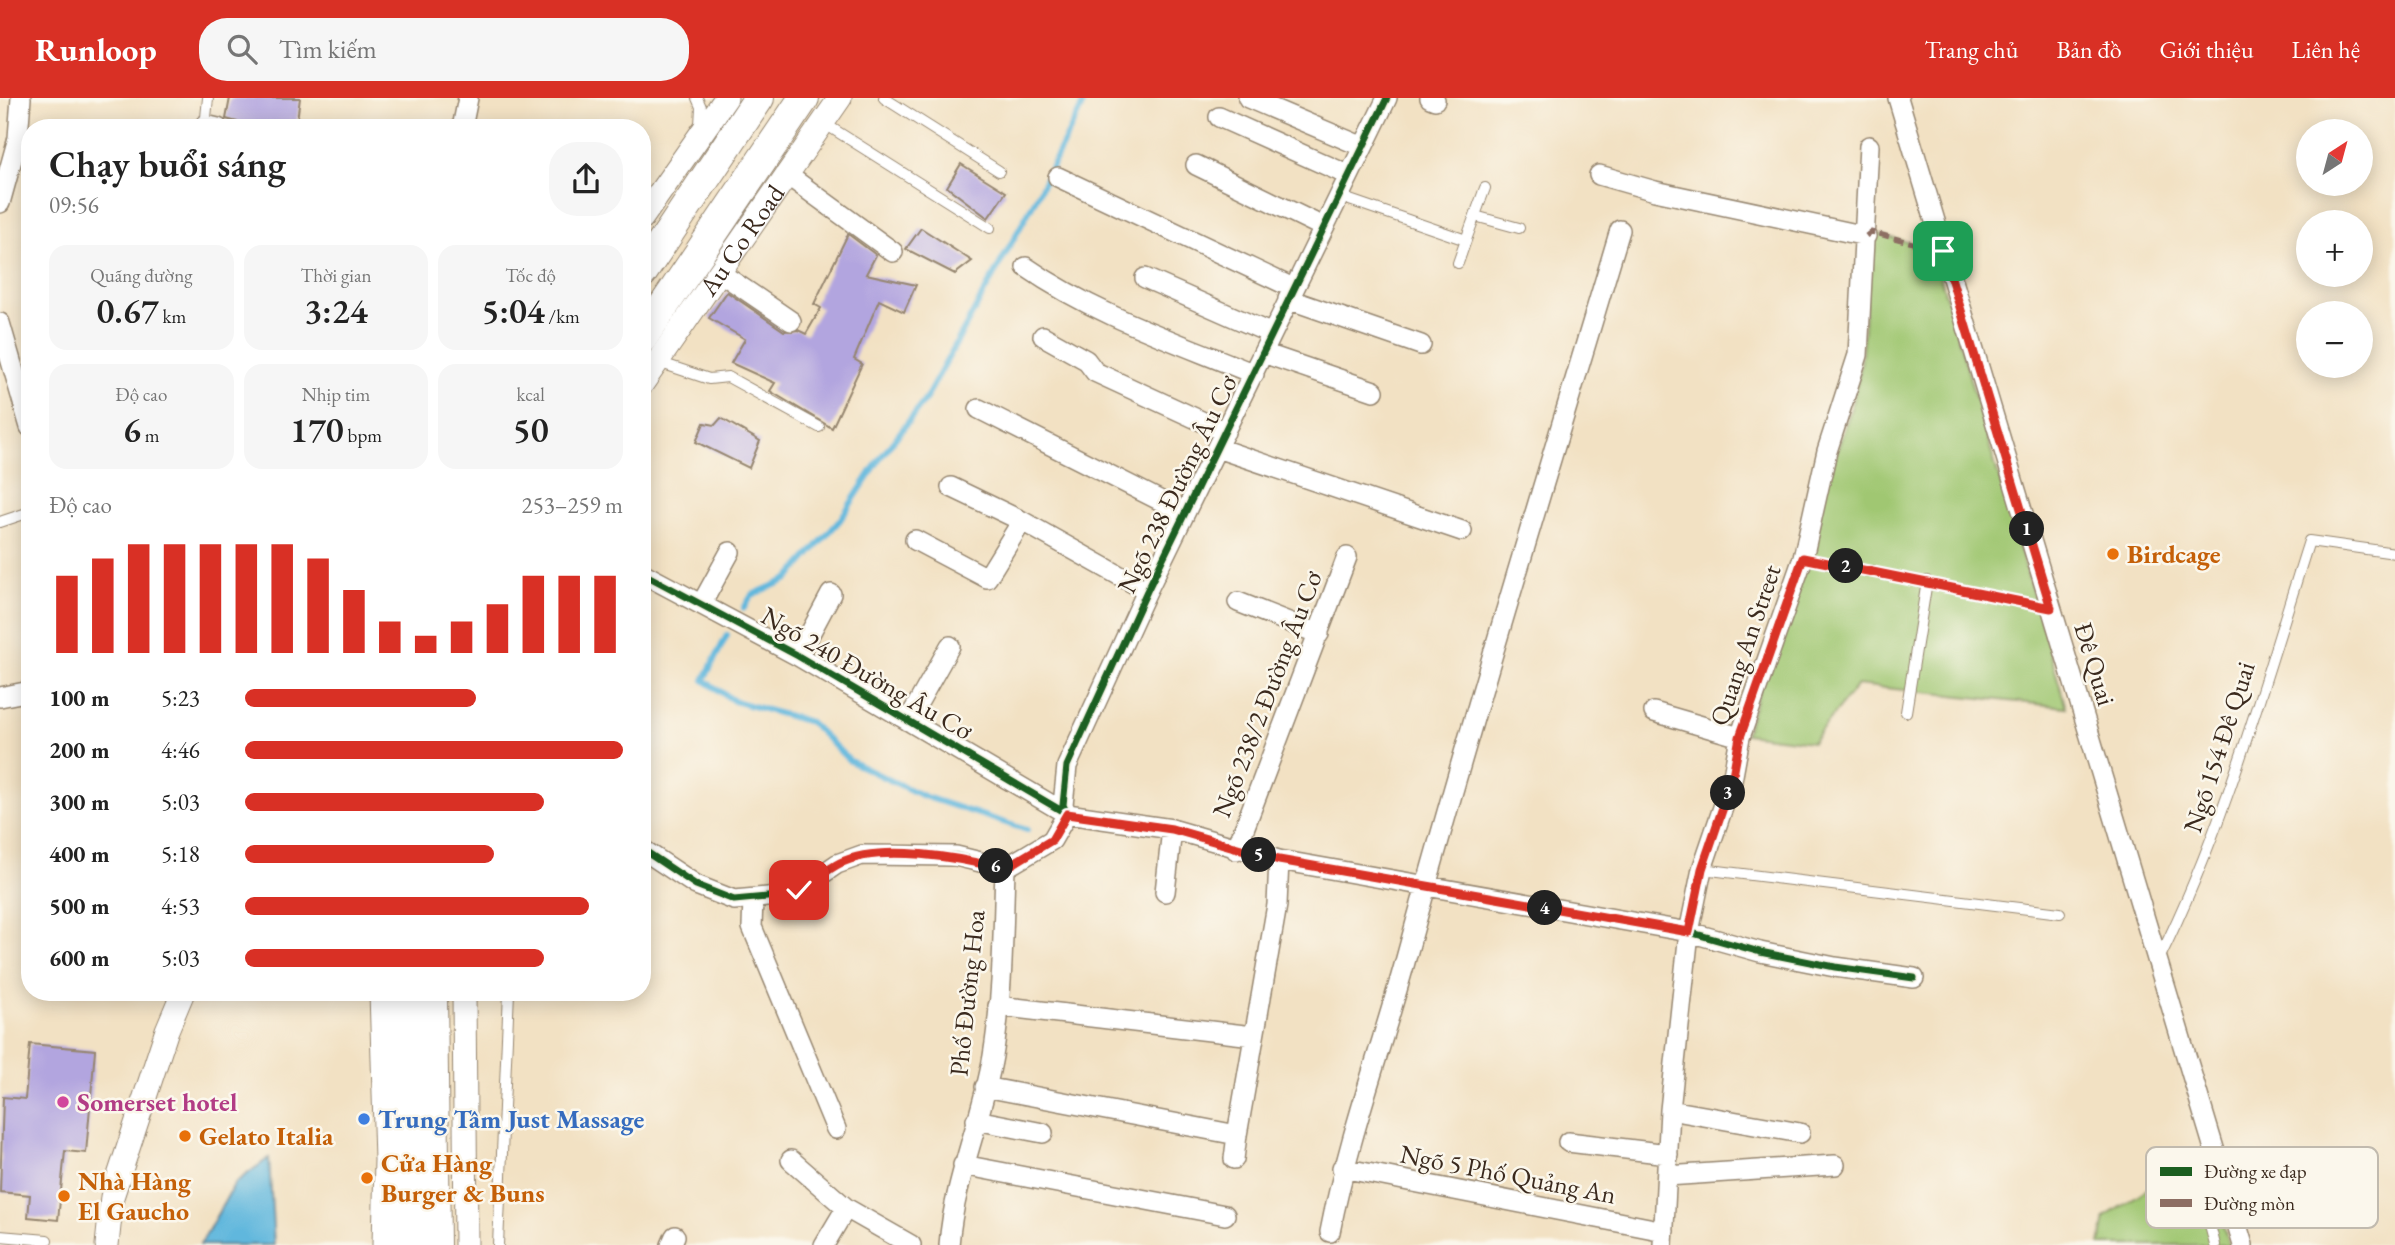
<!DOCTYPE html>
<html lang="vi">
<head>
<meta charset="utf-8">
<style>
  :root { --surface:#fff; --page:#f6f6f6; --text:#222; --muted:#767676; --accent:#d93025 }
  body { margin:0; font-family:"EB Garamond",serif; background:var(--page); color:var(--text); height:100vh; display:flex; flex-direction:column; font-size:26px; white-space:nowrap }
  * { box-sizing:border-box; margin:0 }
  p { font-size:23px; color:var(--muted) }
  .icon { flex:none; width:38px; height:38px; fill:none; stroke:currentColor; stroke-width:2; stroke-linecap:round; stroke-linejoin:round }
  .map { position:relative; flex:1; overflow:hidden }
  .panel { position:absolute; left:21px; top:21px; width:630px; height:882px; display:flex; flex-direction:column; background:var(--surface); border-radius:28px; box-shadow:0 4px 18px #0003 }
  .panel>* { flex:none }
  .needle { width:46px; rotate:36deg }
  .buttons { position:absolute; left:2296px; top:21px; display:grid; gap:14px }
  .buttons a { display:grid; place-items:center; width:77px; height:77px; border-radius:50%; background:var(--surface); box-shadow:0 4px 18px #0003; font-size:35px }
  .pin { position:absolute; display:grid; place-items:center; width:60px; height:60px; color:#fff; margin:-30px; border-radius:14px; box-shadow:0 4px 10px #0006 }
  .km { position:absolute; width:35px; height:35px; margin:-18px; border-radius:50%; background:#222; color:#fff; font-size:19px; line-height:35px; text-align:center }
  .round { display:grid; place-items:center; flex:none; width:74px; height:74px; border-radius:28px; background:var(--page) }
  .headline { display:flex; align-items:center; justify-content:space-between; height:119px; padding:0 28px }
  h1 { font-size:38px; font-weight:600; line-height:52px }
  .metrics { display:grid; grid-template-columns:repeat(3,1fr); gap:10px; height:119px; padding:7px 28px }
  .metrics div { display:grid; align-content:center; border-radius:18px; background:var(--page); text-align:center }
  .metrics b { font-size:35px; font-weight:600 }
  .metrics small { font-size:19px; font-weight:400 }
  .metrics p { font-size:19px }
  .chart { height:196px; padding:14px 28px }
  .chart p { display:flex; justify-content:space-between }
  .chart svg { width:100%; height:126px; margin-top:7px; stroke:var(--accent); stroke-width:6 }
  ul { padding:0 28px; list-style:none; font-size:23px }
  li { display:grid; grid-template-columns:112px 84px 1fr; align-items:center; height:52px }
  li i { height:18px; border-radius:9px; background:var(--accent) }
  header { display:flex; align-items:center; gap:42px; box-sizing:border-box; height:98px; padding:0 35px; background:var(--accent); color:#fff }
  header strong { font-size:33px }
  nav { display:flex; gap:38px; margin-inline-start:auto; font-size:24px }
  .search { width:490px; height:63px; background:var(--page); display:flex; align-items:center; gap:18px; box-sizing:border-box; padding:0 24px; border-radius:28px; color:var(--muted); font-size:26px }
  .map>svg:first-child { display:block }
  .green { fill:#a0c772; stroke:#6e7848; stroke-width:2 }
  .water { fill:#60b7dd; stroke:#4e707e; stroke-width:2 }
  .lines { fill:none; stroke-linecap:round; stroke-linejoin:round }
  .stream { stroke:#60b7dd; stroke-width:6 }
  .building { fill:#b2a5df }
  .service-casing { stroke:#968670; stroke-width:12 }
  .minor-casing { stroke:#968670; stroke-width:22 }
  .tertiary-casing { stroke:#968670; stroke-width:25 }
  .primary-casing { stroke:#968670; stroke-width:32 }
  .service { stroke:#fff; stroke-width:10 }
  .minor { stroke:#fff; stroke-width:19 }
  .tertiary { stroke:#fff; stroke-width:23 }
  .primary { stroke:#fff; stroke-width:30 }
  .quiet { stroke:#8d6e63; stroke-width:5; stroke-dasharray:10 5; stroke-linecap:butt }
  .cycleway-casing { stroke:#fbf7ec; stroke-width:11 }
  .cycleway { stroke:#1b5e20; stroke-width:7 }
  .route-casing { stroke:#fff; stroke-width:14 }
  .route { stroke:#d93025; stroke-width:9 }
  .food-dot { fill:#e8710a; stroke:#fbf7ec; stroke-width:2.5 }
  .hotel-dot { fill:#d1479c; stroke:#fbf7ec; stroke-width:2.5 }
  .shop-dot { fill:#3f7fe0; stroke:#fbf7ec; stroke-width:2.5 }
  .labels { text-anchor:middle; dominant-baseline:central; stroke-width:5; stroke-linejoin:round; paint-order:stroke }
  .street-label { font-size:26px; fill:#3b2a1e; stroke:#fbf7ec }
  .food-label { font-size:26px; font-weight:bold; fill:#c56008; stroke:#fbf7ec; text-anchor:start }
  .hotel-label { font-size:26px; font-weight:bold; fill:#b23c85; stroke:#fbf7ec; text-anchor:start }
  .shop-label { font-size:26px; font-weight:bold; fill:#366cbe; stroke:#fbf7ec; text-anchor:start }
  .key { fill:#fbf7ec; stroke:#c1baae; stroke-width:2 }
  .key-label { font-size:19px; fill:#3b2a1e }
</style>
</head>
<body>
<header>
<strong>Runloop</strong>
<div class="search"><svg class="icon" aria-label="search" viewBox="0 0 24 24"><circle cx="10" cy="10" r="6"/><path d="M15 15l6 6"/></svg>Tìm kiếm</div>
<nav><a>Trang chủ</a><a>Bản đồ</a><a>Giới thiệu</a><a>Liên hệ</a></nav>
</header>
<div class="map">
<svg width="2395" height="1147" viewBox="0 0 2395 1147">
  <rect width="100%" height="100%" fill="#fbf7ec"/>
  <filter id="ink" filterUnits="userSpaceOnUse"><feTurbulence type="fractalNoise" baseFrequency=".0143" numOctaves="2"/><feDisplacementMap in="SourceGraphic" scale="14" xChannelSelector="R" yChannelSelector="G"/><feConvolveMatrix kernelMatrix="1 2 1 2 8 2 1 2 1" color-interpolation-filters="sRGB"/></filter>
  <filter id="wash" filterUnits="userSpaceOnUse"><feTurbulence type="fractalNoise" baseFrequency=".00686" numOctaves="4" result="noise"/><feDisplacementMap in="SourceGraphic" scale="28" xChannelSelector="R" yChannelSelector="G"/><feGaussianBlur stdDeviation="1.57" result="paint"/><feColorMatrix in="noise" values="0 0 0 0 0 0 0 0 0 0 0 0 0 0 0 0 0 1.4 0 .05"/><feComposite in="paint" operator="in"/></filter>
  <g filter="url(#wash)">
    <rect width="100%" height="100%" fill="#f2e1c3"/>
    <path class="green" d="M 1871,134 L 1932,151 L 2066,609 L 1857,587 L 1812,644 L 1745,636 L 1853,304 L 1861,267 Z
      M 2201,1055 L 2229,1147 L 2100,1147 L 2105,1119 Z"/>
    <path class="water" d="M 269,1060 L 274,1147 L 200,1147 L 235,1085 Z"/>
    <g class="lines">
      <path class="stream" d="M 744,510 L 752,497 L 788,481 L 840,422 L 881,359 L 925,302 L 1033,106 L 1086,0
        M 727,537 L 704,582 L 734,603 L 810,624 L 850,663 L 923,698 L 1027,732"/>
    </g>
    <g id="blocks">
      <path class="building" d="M 230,0 L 300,0 L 296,30 L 259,30 L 226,21 Z
        M 961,66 L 1006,94 L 988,120 L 947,89 Z
        M 921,130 L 972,163 L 955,176 L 906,151 Z
        M 848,136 L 876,157 L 866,176 L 916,187 L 904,214 L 879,202 L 854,261 L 862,266 L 832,330 L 770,293 L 775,285 L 731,265 L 745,241 L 709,220 L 727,194 L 784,233 L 798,232 L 806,236 L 821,210 L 814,206 Z
        M 721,320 L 760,343 L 749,370 L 696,344 L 704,325 L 715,327 Z
        M 30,946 L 95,952 L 86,1055 L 65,1053 L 58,1122 L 28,1119 L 30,1097 L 0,1094 L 3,999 L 25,1001 Z"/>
    </g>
  </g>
  <g filter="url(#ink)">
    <use href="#blocks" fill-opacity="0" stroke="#968670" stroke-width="2"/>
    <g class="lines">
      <g class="service-casing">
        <path id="service" d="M 697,0 L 701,9 L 700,27
          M 884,0 L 999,73
          M 822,24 L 990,130
          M 205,29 L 208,0
          M 1338,98 L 1466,142 L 1485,90
          M 1475,118 L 1519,130
          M 1458,165 L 1466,142
          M 658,264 L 709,281 L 728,279 L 819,329
          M 0,424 L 30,414
          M 1803,460 L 2051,510
          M 1906,614 L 1927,483
          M 1702,771 L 2060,815
          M 2159,861 C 2225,728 2264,584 2309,443 L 2395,455
          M 2194,1065 L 2215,1147
          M 0,1138 L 47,1142
          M 498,1147 L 509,894"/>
      </g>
      <g class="minor-casing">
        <path id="minor" d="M 1248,0 L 1361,48
          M 1430,0 L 1435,2
          M 1898,0 L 2243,1147
          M 1219,19 L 1348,77
          M 205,27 L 218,30
          M 462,30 L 468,0
          M 1196,67 L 1323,129
          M 786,76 L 893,154
          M 1599,77 L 1655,93 L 1866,138
          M 1058,79 L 1293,190
          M 0,105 L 18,40 L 21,0
          M 1026,169 C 1095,217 1177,244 1254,276
          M 719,174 L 791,223
          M 1145,180 L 1272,236
          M 1288,201 L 1421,247
          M 0,225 L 30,329
          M 1043,238 L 1086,262 L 1095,274 L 1225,334
          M 1263,255 L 1374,293
          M 979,311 L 1185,415
          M 1217,350 L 1462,433
          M 951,389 L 1022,423 L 1147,493
          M 915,442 L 987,480 L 1022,423
          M 642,475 L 798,558 L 1067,716 L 1172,731 L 1279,762 L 1689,834 L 1760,854 L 1835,869 L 1914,880
          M 1238,504 L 1319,536
          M 702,505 L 730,454
          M 798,558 L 831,496
          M 0,599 L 30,593
          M 1654,614 L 1740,639
          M 908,623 L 950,548
          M 642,751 L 696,787 L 734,802 L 778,798 L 799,792 L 837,766 L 862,757 L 956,758 L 1005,770 L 1052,742 L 1067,716 L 1063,707 L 1067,668 L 1147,493 L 1387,0
          M 1236,752 L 1347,459
          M 1165,794 L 1172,731
          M 753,801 L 752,829 L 836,1031
          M 998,908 L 1253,938
          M 985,989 L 1237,1037 L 1277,807 L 1279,762
          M 1670,1012 L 1800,1035
          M 976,1022 L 1043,1035
          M 1568,1044 L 1668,1056
          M 1234,1061 L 1237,1037
          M 791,1062 L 846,1110 L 911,1147
          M 963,1067 L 1225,1117
          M 1342,1070 L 1664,1133
          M 1667,1078 L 1835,1067
          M 1330,1134 C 1348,1042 1380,954 1405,864 C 1472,619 1547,376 1620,132
          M 671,1147 L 675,1138
          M 824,1147 L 846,1110
          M 949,1147 C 954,1082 982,1022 993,958 C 1003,897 1003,833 1005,770
          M 1663,1147 L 1670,1012 L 1689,834 L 1702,771 L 1732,683 L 1740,639 L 1803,460 L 1827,353 L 1858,257 L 1869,48"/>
      </g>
      <g class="tertiary-casing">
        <g id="tertiary">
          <path d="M 642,120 L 726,0"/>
          <path id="s1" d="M 642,286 L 840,0"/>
          <path d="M 381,894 L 386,1062 L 384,1147"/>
          <path d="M 464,894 L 466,1147"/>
          <path d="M 107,1147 L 112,1099 L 167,932 L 183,894"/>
        </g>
      </g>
      <g class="primary-casing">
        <path id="primary" d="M 642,175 L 759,0
          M 642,240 L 804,0
          M 404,894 L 408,1147
          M 432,894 L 435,1147"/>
      </g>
      <use href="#service" class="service"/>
      <use href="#minor" class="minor"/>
      <use href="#tertiary" class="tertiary"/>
      <use href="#primary" class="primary"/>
      <path class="quiet" d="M 1866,138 L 1871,134 L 1943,153"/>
      <g class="cycleway-casing">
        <path id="cycleway" d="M 642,475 L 798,558 L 1067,716 L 1172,731 L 1279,762 L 1689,834 L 1760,854 L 1835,869 L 1914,880
          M 642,751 L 696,787 L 734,802 L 778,798 L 799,792 L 837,766 L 862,757 L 956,758 L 1005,770 L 1052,742 L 1067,716 L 1063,707 L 1067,668 L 1147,493 L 1387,0"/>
      </g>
      <use href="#cycleway" class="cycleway"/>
    </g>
  </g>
  <g class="lines" filter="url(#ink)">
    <g class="route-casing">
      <path id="route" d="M 799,792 C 813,784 826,772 840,765 C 881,745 961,760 1004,771 L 1052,742 L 1067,716 L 1172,731 L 1279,762 L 1689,834 L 1702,771 L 1732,683 L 1740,639 L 1803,460 L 2051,510 L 1943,153"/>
    </g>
    <use href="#route" class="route"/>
  </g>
  <g class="food-dot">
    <circle cx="2113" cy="456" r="7"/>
    <circle cx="185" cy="1038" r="7"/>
    <circle cx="367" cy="1080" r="7"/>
    <circle cx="64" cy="1098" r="7"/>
  </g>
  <circle class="hotel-dot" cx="63" cy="1004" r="7"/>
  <circle class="shop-dot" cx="364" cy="1021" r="7"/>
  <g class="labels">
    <g class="street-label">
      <text stroke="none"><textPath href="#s1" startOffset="175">Au Co Road</textPath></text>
      <text transform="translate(1177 386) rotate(-64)">Ngõ 238 Đường Âu Cơ</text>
      <text transform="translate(1745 547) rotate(-71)">Quang An Street</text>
      <text transform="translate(2095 566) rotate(73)">Đê Quai</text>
      <text transform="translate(867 575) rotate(30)">Ngõ 240 Đường Âu Cơ</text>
      <text transform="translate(1267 596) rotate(-69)">Ngõ 238/2 Đường Âu Cơ</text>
      <text transform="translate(2219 649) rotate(-72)">Ngõ 154 Đê Quai</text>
      <text transform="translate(967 895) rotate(-84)">Phố Đường Hoa</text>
      <text transform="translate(1508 1076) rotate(11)">Ngõ 5 Phố Quảng An</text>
    </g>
    <g class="food-label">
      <text x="2127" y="456">Birdcage</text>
      <text x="199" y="1038">Gelato Italia</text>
      <text x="381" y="1065">Cửa Hàng<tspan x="381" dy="30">Burger &amp; Buns</tspan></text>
      <text x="78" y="1083">Nhà Hàng<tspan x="78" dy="30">El Gaucho</tspan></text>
    </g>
    <g class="hotel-label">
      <text x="77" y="1004">Somerset hotel</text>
    </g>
    <g class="shop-label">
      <text x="378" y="1021">Trung Tâm Just Massage</text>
    </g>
  </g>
  <rect x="2146" y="1049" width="232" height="81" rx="10" class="key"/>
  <rect x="2160" y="1069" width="32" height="9" fill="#1b5e20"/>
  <rect x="2160" y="1101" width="32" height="8" fill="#8d6e63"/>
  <g class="key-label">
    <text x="2204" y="1080">Đường xe đạp</text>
    <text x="2204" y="1112">Đường mòn</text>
  </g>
</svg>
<div class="buttons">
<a><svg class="needle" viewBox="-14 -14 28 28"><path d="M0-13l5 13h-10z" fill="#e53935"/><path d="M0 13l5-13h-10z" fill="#767676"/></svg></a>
<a>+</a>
<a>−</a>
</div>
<div class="pin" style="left:1943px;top:153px;background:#1e9e55"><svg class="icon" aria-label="arrive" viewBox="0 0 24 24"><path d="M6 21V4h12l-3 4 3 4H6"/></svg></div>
<div class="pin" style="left:799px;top:792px;background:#d93025"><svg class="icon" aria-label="check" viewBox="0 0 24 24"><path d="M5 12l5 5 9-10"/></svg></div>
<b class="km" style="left:2027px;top:431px">1</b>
<b class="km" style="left:1846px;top:468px">2</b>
<b class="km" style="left:1728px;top:695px">3</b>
<b class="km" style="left:1545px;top:810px">4</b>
<b class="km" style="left:1259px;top:757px">5</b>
<b class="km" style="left:996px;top:768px">6</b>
<section class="panel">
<div class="headline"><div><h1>Chạy buổi sáng</h1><p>09:56</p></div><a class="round"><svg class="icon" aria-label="share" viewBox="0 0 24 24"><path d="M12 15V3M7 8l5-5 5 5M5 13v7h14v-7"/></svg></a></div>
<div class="metrics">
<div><p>Quãng đường</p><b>0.67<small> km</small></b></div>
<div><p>Thời gian</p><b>3:24</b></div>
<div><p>Tốc độ</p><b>5:04<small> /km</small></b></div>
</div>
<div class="metrics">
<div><p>Độ cao</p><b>6<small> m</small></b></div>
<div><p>Nhịp tim</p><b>170<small> bpm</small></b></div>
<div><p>kcal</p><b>50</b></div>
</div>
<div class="chart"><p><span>Độ cao</span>253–259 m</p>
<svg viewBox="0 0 160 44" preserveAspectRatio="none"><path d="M5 44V17M15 44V11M25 44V6M35 44V6M45 44V6M55 44V6M65 44V6M75 44V11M85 44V22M95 44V33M105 44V38M115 44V33M125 44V27M135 44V17M145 44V17M155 44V17"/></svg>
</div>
<ul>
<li><b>100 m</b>5:23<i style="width:61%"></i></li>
<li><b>200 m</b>4:46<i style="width:100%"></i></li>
<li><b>300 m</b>5:03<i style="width:79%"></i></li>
<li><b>400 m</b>5:18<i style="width:66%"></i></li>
<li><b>500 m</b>4:53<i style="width:91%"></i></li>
<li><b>600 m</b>5:03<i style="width:79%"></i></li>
</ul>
</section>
</div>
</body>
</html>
